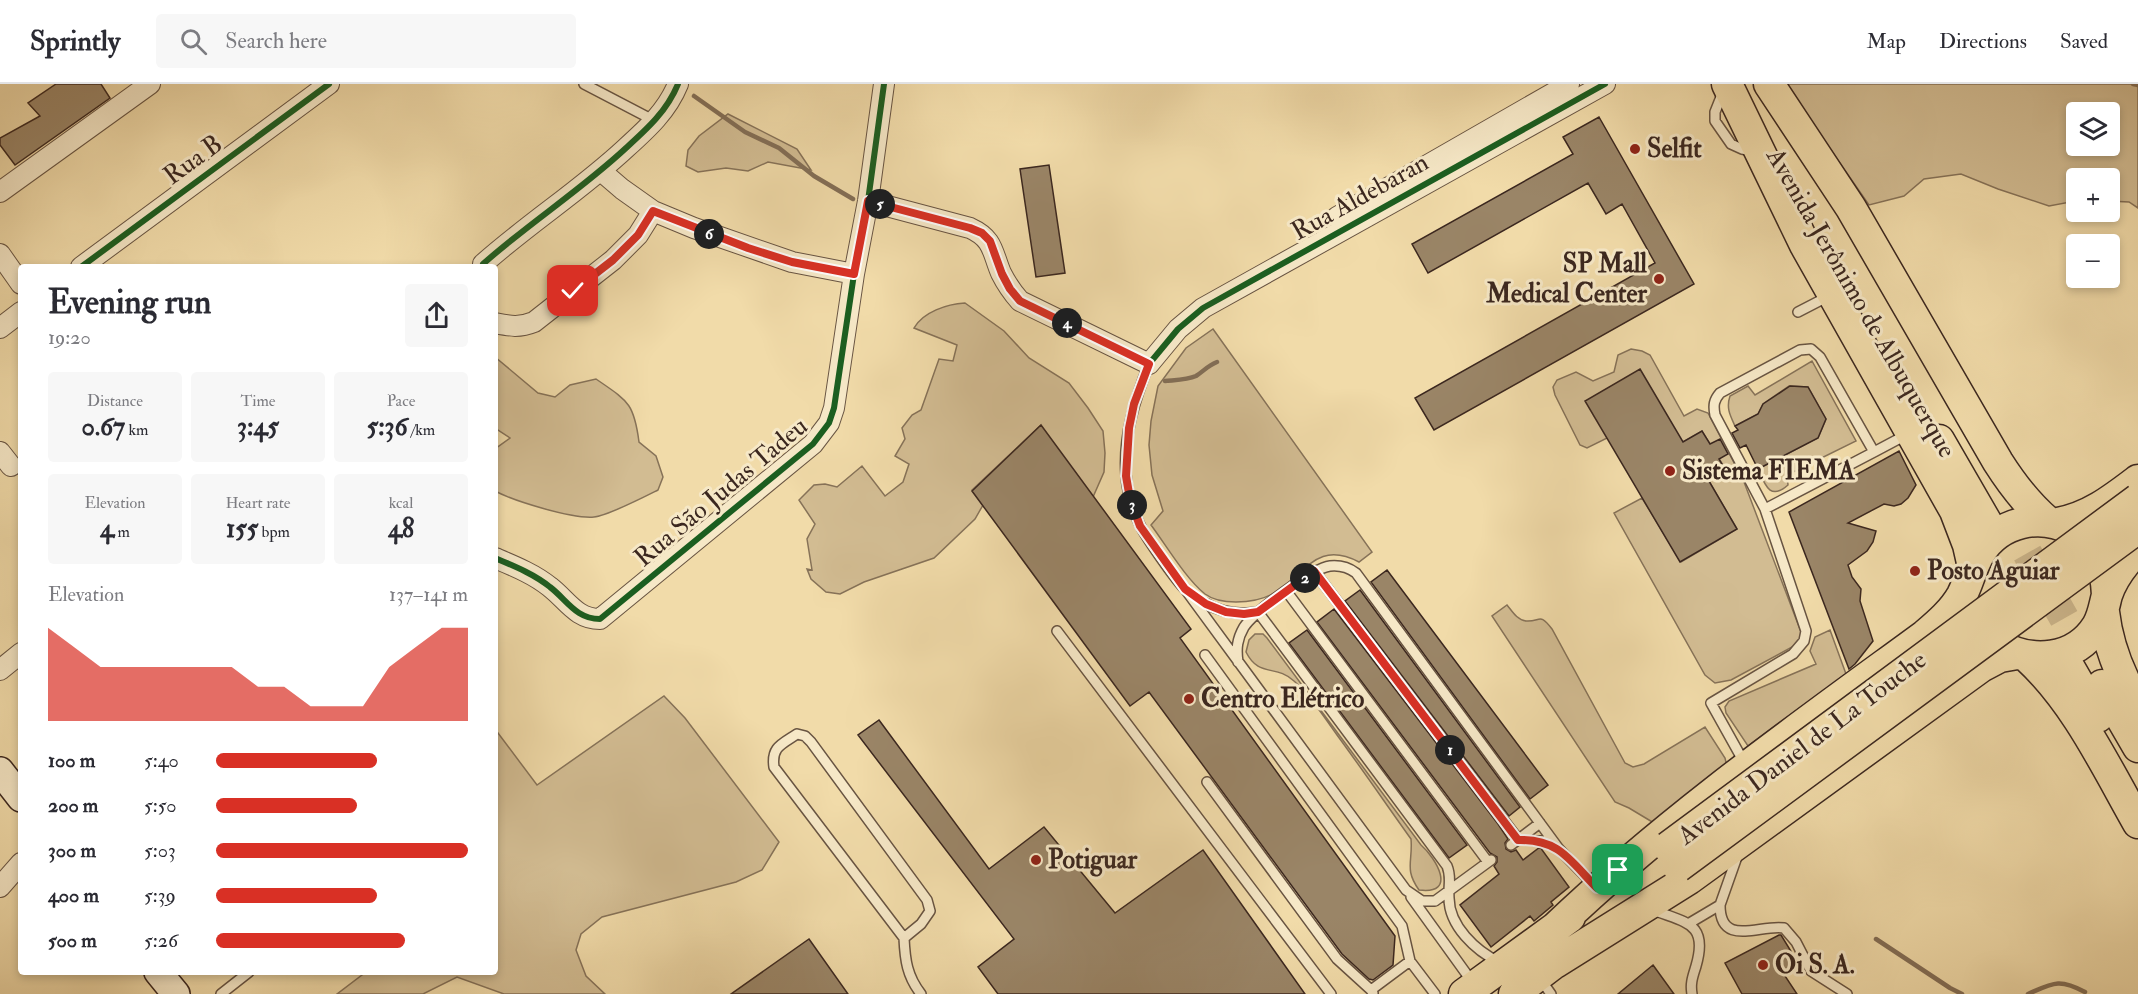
<!DOCTYPE html>
<html lang="en">
<head>
<meta charset="utf-8">
<style>
  :root { --surface:#fff; --page:#f7f7f7; --text:#2b2b33; --muted:#7c7c81; --line:#e1e1e2; --accent:#d93025 }
  body { margin:0; font-family:"IM FELL Double Pica",serif; background:var(--page); color:var(--text); height:100vh; display:flex; flex-direction:column; font-size:22px; white-space:nowrap }
  * { box-sizing:border-box; margin:0 }
  p { font-size:20px; color:var(--muted) }
  .icon { flex:none; width:33px; height:33px; fill:none; stroke:currentColor; stroke-width:2; stroke-linecap:round; stroke-linejoin:round }
  .map { position:relative; flex:1; overflow:hidden }
  .drawer { position:absolute; left:18px; top:180px; width:480px; height:711px; display:flex; flex-direction:column; background:var(--surface); border-radius:6px; box-shadow:0 3px 9px #0003 }
  .drawer>* { flex:none }
  .controls { position:absolute; left:2066px; top:18px; display:grid; gap:12px }
  .controls a { display:grid; place-items:center; width:54px; height:54px; border-radius:6px; background:var(--surface); box-shadow:0 3px 9px #0003; font-size:30px }
  .pin { position:absolute; display:grid; place-items:center; width:51px; height:51px; color:#fff; margin:-26px; border-radius:12px; box-shadow:0 3px 9px #0006 }
  .km { position:absolute; width:30px; height:30px; margin:-15px; border-radius:50%; background:#222; color:#fff; font-size:16px; line-height:30px; text-align:center }
  .round { display:grid; place-items:center; flex:none; width:63px; height:63px; border-radius:6px; background:var(--page) }
  .head { display:flex; align-items:center; justify-content:space-between; height:102px; padding:0 30px }
  h1 { font-size:33px; font-weight:700; line-height:45px }
  .stats { display:grid; grid-template-columns:repeat(3,1fr); gap:9px; height:102px; padding:6px 30px }
  .stats div { display:grid; align-content:center; border-radius:6px; background:var(--page); text-align:center }
  .stats b { font-size:26px; font-weight:700 }
  .stats small { font-size:16px; font-weight:400 }
  .stats p { font-size:16px }
  .chart { height:168px; padding:12px 30px }
  .chart p { display:flex; justify-content:space-between }
  .chart svg { width:100%; height:108px; margin-top:6px; fill:var(--accent); opacity:.7 }
  ul { padding:0 30px; list-style:none; font-size:20px }
  li { display:grid; grid-template-columns:96px 72px 1fr; align-items:center; height:45px }
  li i { height:15px; border-radius:8px; background:var(--accent) }
  header { display:flex; align-items:center; gap:36px; box-sizing:border-box; height:84px; padding:0 30px; background:var(--surface); border-bottom:2px solid var(--line) }
  header strong { font-size:28px }
  nav { display:flex; gap:33px; margin-inline-start:auto; font-size:21px }
  .search { width:420px; height:54px; background:var(--page); display:flex; align-items:center; gap:15px; box-sizing:border-box; padding:0 21px; border-radius:6px; color:var(--muted); font-size:22px }
  .map>svg:first-child { display:block }
  .green { fill:#d2bc92; stroke:#867258; stroke-width:1.5; fill-rule:evenodd }
  .lines { fill:none; stroke-linecap:round; stroke-linejoin:round }
  .stream { stroke:#836e56; stroke-width:4.5 }
  .building { fill:#9a8567; stroke:#3b271f; stroke-width:1.5 }
  .primary-tunnel { stroke:#cdb78d; stroke-width:30; stroke-dasharray:30 15; stroke-linecap:butt }
  .lane-casing { stroke:#685442; stroke-width:12 }
  .street-casing { stroke:#685442; stroke-width:22 }
  .secondary-casing { stroke:#3b271f; stroke-width:30 }
  .primary-casing { stroke:#3b271f; stroke-width:33 }
  .lane { stroke:#f6e8c7; stroke-width:9 }
  .street { stroke:#f6e8c7; stroke-width:20 }
  .secondary { stroke:#f6e8c7; stroke-width:27 }
  .primary { stroke:#f1dba9; stroke-width:30 }
  .primary-bridge-casing { stroke:#3b271f; stroke-width:33; stroke-linecap:butt }
  .primary-bridge { stroke:#f1dba9; stroke-width:30 }
  .cycleway-casing { stroke:#f6e8c7; stroke-width:10 }
  .cycleway { stroke:#1b5e20; stroke-width:6 }
  .route-casing { stroke:#fff; stroke-width:12 }
  .route { stroke:#d93025; stroke-width:8 }
  .poi-dot { fill:#8f2418; stroke:#f6e8c7; stroke-width:2 }
  .labels { text-anchor:middle; dominant-baseline:central; stroke-width:6; stroke-linejoin:round; paint-order:stroke }
  .poi-label { font-size:26px; font-weight:bold; fill:#3b271f; stroke:#f6e8c7; text-anchor:start }
  .street-label { font-size:26px; fill:#3b271f; stroke:#f6e8c7 }
</style>
</head>
<body>
<header>
<strong>Sprintly</strong>
<div class="search"><svg class="icon" aria-label="search" viewBox="0 0 24 24"><circle cx="10" cy="10" r="6"/><path d="M15 15l6 6"/></svg>Search here</div>
<nav><a>Map</a><a>Directions</a><a>Saved</a></nav>
</header>
<div class="map">
<svg width="2138" height="910" viewBox="0 0 2138 910">
  <rect width="100%" height="100%" fill="#f1dba9"/>
  <filter id="stains"><feTurbulence type="fractalNoise" baseFrequency=".00333" numOctaves="4"/><feColorMatrix values="0 0 0 0 .2 0 0 0 0 .09 0 0 0 0 .02 0 0 0 .5 -.17"/></filter>
  <radialGradient id="worn" r=".72"><stop offset=".6" stop-color="#630" stop-opacity="0"/><stop offset="1" stop-color="#630" stop-opacity=".3"/></radialGradient>
  <path class="green" d="M 1785,0 L 2138,0 L 2138,124 L 2129,118 L 2109,117 L 2109,94 L 2076,94 L 2076,117 L 2049,122 L 1998,105 L 1961,90 L 1924,95 L 1904,112 L 1869,121 ZM 2076,28 L 2109,28 L 2109,62 L 2076,62 Z
    M 728,30 L 797,65 L 811,86 L 768,78 L 748,87 L 726,84 L 698,88 L 686,82 L 688,66 L 699,52 Z
    M 965,219 L 1004,247 L 1029,274 L 1069,299 L 1088,324 L 1103,347 L 1105,369 L 1104,388 L 1093,413 L 1040,342 L 972,406 L 983,421 L 975,435 L 934,474 L 864,498 L 840,510 L 826,508 L 811,495 L 807,485 L 812,486 L 807,455 L 815,440 L 799,416 L 814,401 L 825,400 L 837,403 L 862,382 L 885,412 L 903,398 L 909,380 L 895,372 L 905,355 L 902,344 L 912,331 L 921,326 L 939,275 L 953,277 L 957,261 L 914,244 C 923,228 947,220 965,219 Z
    M 1213,245 L 1372,468 L 1359,478 C 1317,456 1306,489 1276,508 C 1263,516 1250,518 1236,518 C 1226,518 1213,516 1205,510 C 1186,495 1166,461 1151,441 L 1163,427 L 1152,391 L 1149,361 L 1151,337 L 1158,302 L 1186,264 Z
    M 1631,265 L 1642,267 L 1650,271 L 1684,332 L 1697,325 L 1708,329 L 1744,398 L 1801,548 L 1800,556 L 1794,562 L 1731,596 L 1715,599 L 1705,591 L 1614,429 L 1642,414 L 1681,478 L 1737,445 L 1706,392 L 1723,381 L 1702,347 L 1683,358 L 1607,354 L 1587,364 L 1580,361 L 1555,311 L 1553,303 L 1557,296 L 1576,288 L 1593,297 L 1614,288 L 1618,271 Z
    M 495,273 L 538,309 L 555,313 L 570,301 L 596,295 C 628,317 634,319 639,358 L 656,372 L 663,393 L 658,406 C 644,413 607,432 594,433 C 572,435 514,417 495,407 L 495,365 L 510,354 L 495,344 Z
    M 1812,277 L 1856,357 L 1787,391 L 1788,401 C 1770,417 1765,401 1758,385 L 1818,354 L 1826,335 L 1808,303 L 1789,302 L 1763,320 L 1758,330 L 1735,342 C 1730,331 1726,324 1730,312 L 1748,302 L 1755,311 Z
    M 1507,521 C 1512,527 1517,536 1526,537 C 1541,538 1539,528 1552,545 L 1625,679 L 1633,683 L 1644,680 L 1705,643 L 1725,674 L 1728,687 L 1654,739 L 1629,724 L 1615,718 L 1492,532 Z
    M 1830,546 L 1846,590 L 1748,662 L 1726,629 L 1725,623 L 1729,617 L 1816,580 L 1810,567 L 1815,553 Z
    M 1255,550 L 1263,550 L 1267,554 L 1421,761 C 1436,774 1458,811 1419,806 C 1404,785 1413,778 1411,755 C 1386,720 1362,685 1337,651 C 1323,632 1311,612 1294,597 C 1276,580 1259,594 1246,568 L 1249,556 Z
    M 664,612 L 685,634 L 779,758 L 762,786 L 736,798 L 602,833 L 581,850 L 576,866 L 586,892 L 605,910 L 504,910 L 457,893 L 423,910 L 337,910 L 366,888 L 495,888 L 495,645 L 537,701 Z"/>
  <g class="lines">
    <path class="stream" d="M 2133,0 L 2138,1
      M 694,12 L 745,48 L 779,64 L 814,92 L 853,115
      M 1165,297 C 1174,296 1187,296 1196,292 C 1204,287 1207,282 1217,278
      M 1876,855 L 1950,904 L 1962,910
      M 2028,910 C 2053,899 2059,894 2085,908"/>
  </g>
  <path class="building" d="M 56,0 L 101,0 L 110,14 L 15,81 L 0,61 L 0,54 L 40,32 L 28,19 Z
    M 1599,33 L 1694,200 L 1434,346 L 1415,314 L 1655,179 L 1622,120 L 1606,130 L 1588,99 L 1428,189 L 1412,160 L 1573,70 L 1563,53 Z
    M 1049,81 L 1065,189 L 1036,193 L 1020,85 Z
    M 1640,285 L 1683,358 L 1702,347 L 1710,360 L 1720,355 L 1728,370 L 1719,375 L 1723,382 L 1706,392 L 1737,445 L 1680,478 L 1585,317 Z
    M 1790,302 L 1808,303 L 1826,335 L 1818,354 L 1758,385 L 1746,361 L 1740,364 L 1732,349 L 1738,346 L 1735,342 L 1758,330 L 1763,320 Z
    M 1041,341 L 1191,545 L 1180,554 L 1395,852 L 1393,881 L 1373,896 L 1369,895 L 1342,870 L 1149,608 L 1130,622 L 972,407 Z
    M 1899,367 L 1916,401 L 1908,414 L 1901,420 L 1894,422 L 1884,420 L 1848,439 L 1876,447 L 1873,458 L 1867,467 L 1848,481 L 1852,493 L 1861,505 L 1860,517 L 1873,557 L 1855,580 L 1849,585 L 1789,428 Z
    M 1387,486 L 1548,701 L 1530,715 L 1371,498 Z
    M 1360,506 L 1520,723 L 1509,732 L 1345,517 Z
    M 1334,525 L 1498,740 L 1508,755 L 1505,759 L 1506,765 L 1511,768 L 1516,766 L 1523,776 L 1540,763 L 1569,803 L 1551,818 L 1553,821 L 1534,837 L 1530,832 L 1491,863 L 1460,821 L 1499,790 L 1494,782 L 1497,778 L 1497,773 L 1490,769 L 1317,538 Z
    M 1307,546 L 1467,761 L 1449,774 L 1289,559 Z
    M 879,636 L 989,785 L 1044,743 L 1115,829 L 1203,766 L 1305,910 L 998,910 L 978,883 L 1014,855 L 858,651 Z
    M 1779,851 L 1781,851 L 1800,882 L 1785,892 L 1797,910 L 1742,910 L 1725,879 Z
    M 809,855 L 848,910 L 731,910 Z
    M 1653,881 L 1674,910 L 1618,910 Z"/>
  <g class="lines">
    <path class="primary-tunnel" d="M 2005,430 L 2088,576"/>
    <g class="lane-casing">
      <path id="lane" d="M 584,0 L 655,37
        M 1723,8 L 1715,28 L 1715,37 L 1731,60 L 1742,65 L 1753,67
        M 1798,228 L 1829,212
        M 1149,280 C 1135,315 1123,352 1126,391 C 1127,407 1132,424 1139,439 C 1144,451 1177,498 1186,506 C 1191,511 1198,516 1205,519 C 1222,529 1239,531 1258,528
        M 1874,368 L 1906,351
        M 1314,487 L 1518,755
        M 1185,505 L 1406,806 L 1422,817 L 1435,817 L 1491,776
        M 1287,508 L 1488,778
        M 1258,528 L 1447,782 C 1452,794 1448,802 1449,814 C 1449,842 1476,867 1499,878
        M 1057,547 L 1331,910
        M 1205,571 L 1402,842 L 1410,877
        M 1238,578 C 1236,565 1237,555 1244,543 C 1254,528 1313,484 1330,482 C 1340,481 1348,483 1356,489 L 1559,765 L 1594,801
        M 1745,680 L 1711,619 L 1793,570 L 1804,557 L 1806,547 L 1765,425 L 1715,331 C 1713,321 1714,316 1720,309 L 1800,266 L 1811,265 L 1820,273 L 1874,368 L 1765,425
        M 1207,698 L 1337,875 L 1371,906
        M 1518,755 L 1544,757 L 1556,763
        M 1511,761 L 1540,739
        M 1738,770 L 1720,821 C 1720,864 1760,840 1784,844 L 1796,858 L 1811,887 L 1847,910
        M 1411,813 L 1473,899
        M 1651,825 C 1684,839 1709,837 1696,882 C 1693,892 1690,899 1692,910
        M 1688,840 L 1720,821
        M 904,854 L 921,840 L 930,827 L 927,816 L 811,658 L 805,652 L 797,650 C 782,660 771,663 774,683 L 904,854 C 905,876 907,892 921,910
        M 1541,896 L 1551,910
        M 1373,909 L 1371,906 L 1410,877 L 1435,910
        M 221,910 L 249,888"/>
    </g>
    <g class="street-casing">
      <path id="street" d="M 601,87 L 622,105 L 653,127 L 694,144 L 792,178 L 854,190
        M 0,108 L 150,0
        M 868,117 L 970,144 C 994,155 992,168 1001,189 C 1006,199 1012,208 1020,217 L 1149,280
        M 1337,133 L 1569,0
        M 0,170 L 21,200
        M 483,180 C 529,139 581,106 626,64 C 647,45 667,27 678,0
        M 81,183 L 329,0
        M 495,239 C 510,242 519,244 534,238 L 613,176 L 638,151 L 653,127
        M 0,244 L 21,228
        M 1149,280 L 1178,245 L 1203,224 L 1605,0
        M 0,368 L 11,382
        M 495,474 C 514,482 534,490 550,503 C 567,516 576,535 600,535 L 813,360 L 829,339 L 834,324 L 854,190 L 868,117 L 884,0
        M 0,586 L 21,569
        M 0,803 L 21,779"/>
    </g>
    <g class="secondary-casing">
      <path id="secondary" d="M 0,687 L 21,714
        M 158,888 L 176,910"/>
    </g>
    <g class="primary-casing">
      <path id="primary" d="M 1727,0 L 1805,161 L 1955,427 L 1968,461 L 1973,483
        M 1769,0 L 1851,124 L 1998,378 C 2012,400 2027,420 2047,437
        M 1939,356 L 1987,439
        M 2058,439 C 2090,433 2113,415 2138,396
        M 2104,528 C 2108,563 2120,592 2138,622
        M 1998,560 C 2031,580 2075,577 2097,542 C 2103,532 2104,522 2107,511 C 2113,493 2125,478 2138,465
        M 2026,572 C 2076,618 2105,681 2138,739
        M 2068,581 L 2098,633
        M 2102,601 L 2138,663
        M 1555,844 C 1669,735 1798,644 1925,551 C 1939,539 1953,527 1962,511 C 1969,497 1972,482 1980,469 C 2000,437 2040,429 2072,446 C 2097,458 2106,485 2107,511
        M 1555,879 L 1689,795 L 1981,583 L 2000,573 L 2017,570
        M 1464,910 L 1570,833
        M 1514,910 L 1569,868"/>
    </g>
    <use href="#lane" class="lane"/>
    <use href="#street" class="street"/>
    <use href="#secondary" class="secondary"/>
    <use href="#primary" class="primary"/>
    <g class="primary-bridge-casing">
      <path id="primary-bridge" d="M 1668,763 L 2138,415
        M 1678,783 L 2138,444"/>
    </g>
    <use href="#primary-bridge" class="primary-bridge"/>
    <g class="cycleway-casing">
      <path id="cycleway" d="M 483,180 C 529,139 581,106 626,64 C 647,45 667,27 678,0
        M 81,183 L 329,0
        M 1149,280 L 1178,245 L 1203,224 L 1605,0
        M 495,474 C 514,482 534,490 550,503 C 567,516 576,535 600,535 L 813,360 L 829,339 L 834,324 L 854,190 L 868,117 L 884,0"/>
    </g>
    <use href="#cycleway" class="cycleway"/>
  </g>
  <g class="lines">
    <g class="route-casing">
      <path id="route" d="M 573,207 L 613,176 L 638,151 L 653,127 L 748,164 L 792,178 L 854,190 L 868,117 L 970,144 L 982,149 L 990,157 L 1002,190 L 1010,205 L 1020,217 L 1149,280 L 1134,320 L 1129,344 L 1126,392 L 1130,415 L 1140,442 L 1185,505 L 1206,520 L 1226,528 L 1244,530 L 1258,528 L 1314,487 L 1518,756 C 1560,755 1570,777 1597,804 L 1618,786"/>
    </g>
    <use href="#route" class="route"/>
  </g>
  <g class="poi-dot">
    <circle cx="1635" cy="65" r="6"/>
    <circle cx="1659" cy="195" r="6"/>
    <circle cx="1670" cy="387" r="6"/>
    <circle cx="1915" cy="487" r="6"/>
    <circle cx="1189" cy="615" r="6"/>
    <circle cx="1036" cy="776" r="6"/>
    <circle cx="1763" cy="881" r="6"/>
  </g>
  <g class="labels">
    <g class="poi-label">
      <text x="1647" y="65">Selfit</text>
      <text x="1647" y="180" text-anchor="end">SP Mall<tspan x="1647" dy="30">Medical Center</tspan></text>
      <text x="1682" y="387">Sistema FIEMA</text>
      <text x="1927" y="487">Posto Aguiar</text>
      <text x="1201" y="615">Centro Elétrico</text>
      <text x="1048" y="776">Potiguar</text>
      <text x="1775" y="881">Oi S. A.</text>
    </g>
    <g class="street-label">
      <text transform="translate(193 76) rotate(-36)">Rua B</text>
      <text transform="translate(1360 113) rotate(-29)">Rua Aldebaran</text>
      <text transform="translate(1861 219) rotate(60)">Avenida Jerônimo de Albuquerque</text>
      <text transform="translate(721 408) rotate(-40)">Rua São Judas Tadeu</text>
      <text transform="translate(1802 664) rotate(-37)">Avenida Daniel de La Touche</text>
    </g>
  </g>
  <rect width="100%" height="100%" filter="url(#stains)"/>
  <rect width="100%" height="100%" fill="url(#worn)"/>
</svg>
<div class="controls">
<a><svg class="icon" aria-label="layers" viewBox="0 0 24 24"><path d="M12 4l9 5-9 5-9-5zM3 14l9 5 9-5"/></svg></a>
<a>+</a>
<a>−</a>
</div>
<div class="pin" style="left:1618px;top:786px;background:#1e9e55"><svg class="icon" aria-label="arrive" viewBox="0 0 24 24"><path d="M6 21V4h12l-3 4 3 4H6"/></svg></div>
<div class="pin" style="left:573px;top:207px;background:#d93025"><svg class="icon" aria-label="check" viewBox="0 0 24 24"><path d="M5 12l5 5 9-10"/></svg></div>
<b class="km" style="left:1450px;top:666px">1</b>
<b class="km" style="left:1305px;top:494px">2</b>
<b class="km" style="left:1132px;top:421px">3</b>
<b class="km" style="left:1067px;top:239px">4</b>
<b class="km" style="left:880px;top:120px">5</b>
<b class="km" style="left:709px;top:150px">6</b>
<section class="drawer">
<div class="head"><div><h1>Evening run</h1><p>19:20</p></div><a class="round"><svg class="icon" aria-label="share" viewBox="0 0 24 24"><path d="M12 15V3M7 8l5-5 5 5M5 13v7h14v-7"/></svg></a></div>
<div class="stats">
<div><p>Distance</p><b>0.67<small> km</small></b></div>
<div><p>Time</p><b>3:45</b></div>
<div><p>Pace</p><b>5:36<small> /km</small></b></div>
</div>
<div class="stats">
<div><p>Elevation</p><b>4<small> m</small></b></div>
<div><p>Heart rate</p><b>155<small> bpm</small></b></div>
<div><p>kcal</p><b>48</b></div>
</div>
<div class="chart"><p><span>Elevation</span>137–141 m</p>
<svg viewBox="0 0 160 44" preserveAspectRatio="none"><path d="M0 44V6L10 14L20 22L30 22L40 22L50 22L60 22L70 22L80 30L90 30L100 38L110 38L120 38L130 22L140 14L150 6L160 6V44z"/></svg>
</div>
<ul>
<li><b>100 m</b>5:40<i style="width:64%"></i></li>
<li><b>200 m</b>5:50<i style="width:56%"></i></li>
<li><b>300 m</b>5:03<i style="width:100%"></i></li>
<li><b>400 m</b>5:39<i style="width:64%"></i></li>
<li><b>500 m</b>5:26<i style="width:75%"></i></li>
</ul>
</section>
</div>
</body>
</html>
